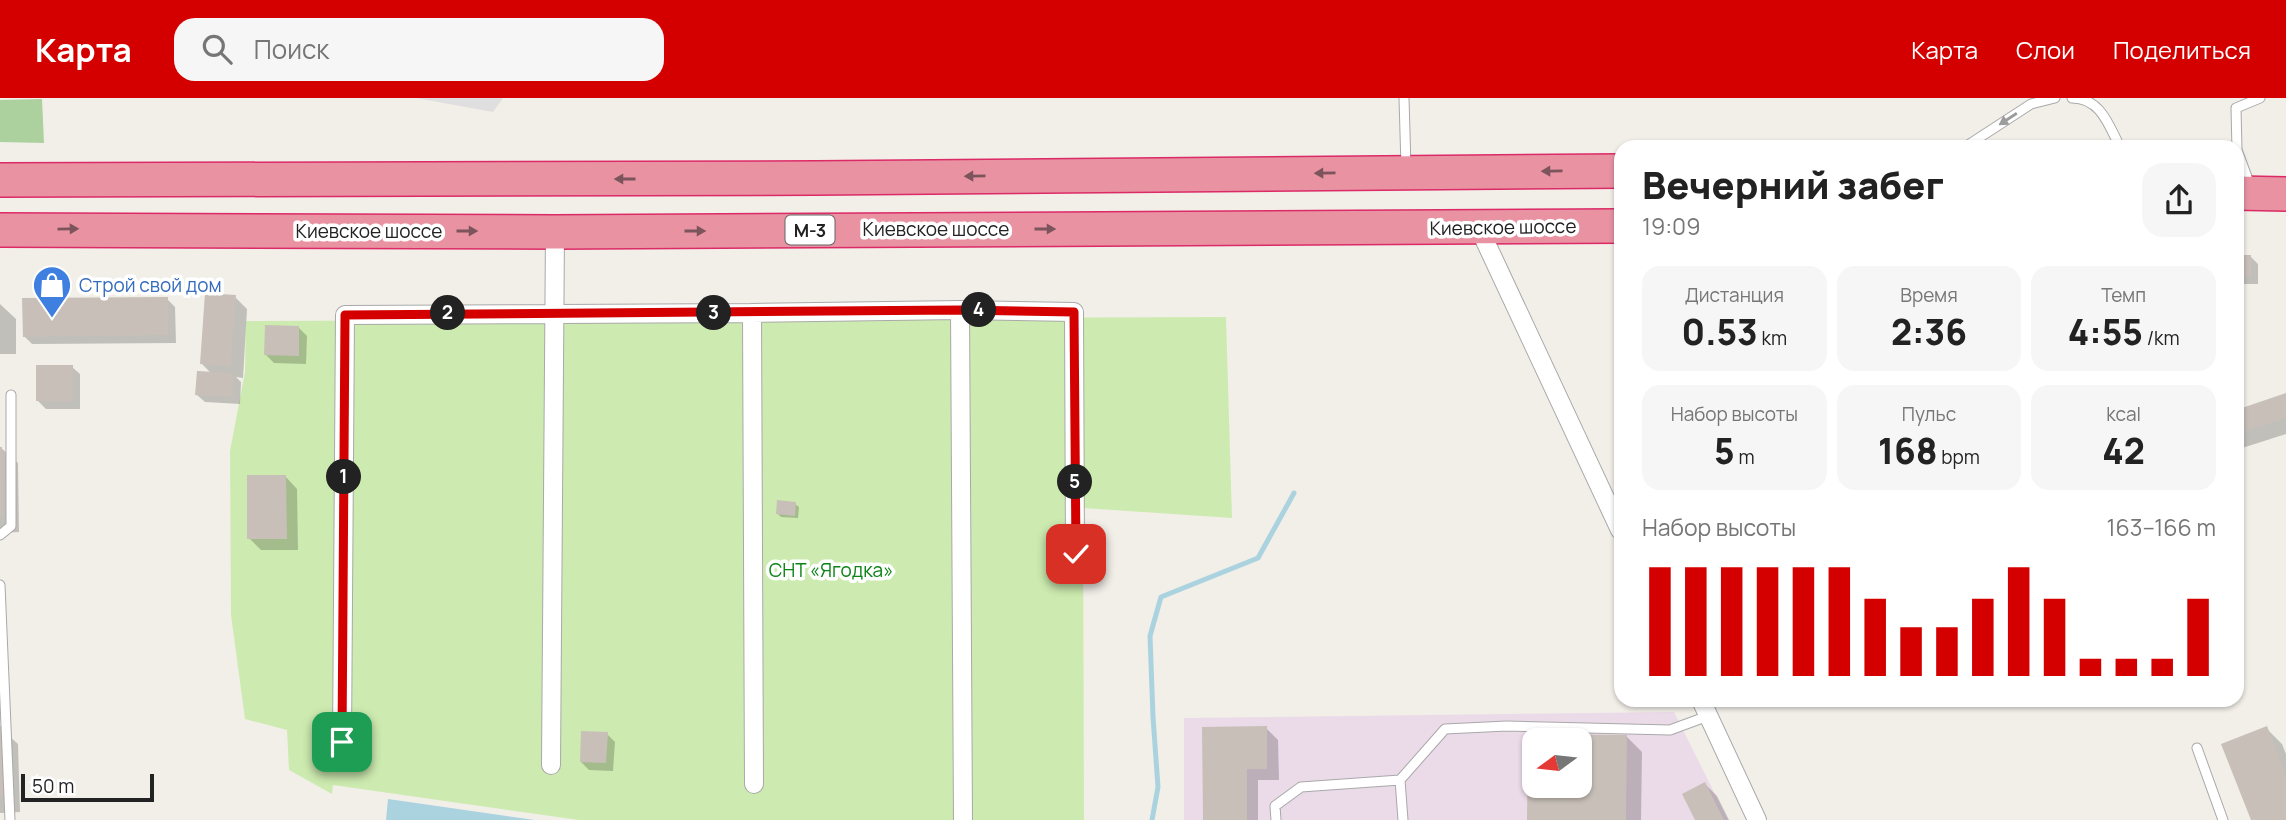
<!DOCTYPE html>
<html lang="ru">
<head>
<meta charset="utf-8">
<style>
  :root { --surface:#fff; --page:#f6f6f6; --text:#222; --muted:#767676; --accent:#d40000 }
  body { margin:0; font-family:Manrope,sans-serif; background:var(--page); color:var(--text); height:100vh; display:flex; flex-direction:column; font-size:26px; white-space:nowrap }
  * { box-sizing:border-box; margin:0 }
  p { font-size:23px; color:var(--muted) }
  .icon { flex:none; width:38px; height:38px; fill:none; stroke:currentColor; stroke-width:2; stroke-linecap:round; stroke-linejoin:round }
  .map { position:relative; flex:1; overflow:hidden }
  .panel { position:absolute; left:1614px; top:42px; width:630px; height:567px; display:flex; flex-direction:column; background:var(--surface); border-radius:21px; box-shadow:0 2px 5px #0004 }
  .panel>* { flex:none }
  .needle { width:46px; rotate:255deg }
  .fabs { position:absolute; left:1522px; top:630px; display:grid; gap:14px }
  .fabs a { display:grid; place-items:center; width:70px; height:70px; border-radius:14px; background:var(--surface); box-shadow:0 2px 5px #0004; font-size:35px }
  .scale { position:absolute; left:21px; bottom:18px; width:133px; box-sizing:border-box; padding-left:7px; border:4px solid #222; border-top:0; font-size:19px; line-height:24px; white-space:nowrap; color:#222; -webkit-text-stroke:5px #fff; paint-order:stroke }
  .pin { position:absolute; display:grid; place-items:center; width:60px; height:60px; color:#fff; margin:-30px; border-radius:14px; box-shadow:0 4px 10px #0006 }
  .km { position:absolute; width:35px; height:35px; margin:-18px; border-radius:50%; background:#222; color:#fff; font-size:19px; line-height:35px; text-align:center }
  .round { display:grid; place-items:center; flex:none; width:74px; height:74px; border-radius:21px; background:var(--page) }
  .summary { display:flex; align-items:center; justify-content:space-between; height:119px; padding:0 28px }
  h1 { font-size:38px; font-weight:800; line-height:52px }
  .stats { display:grid; grid-template-columns:repeat(3,1fr); gap:10px; height:119px; padding:7px 28px }
  .stats div { display:grid; align-content:center; border-radius:18px; background:var(--page); text-align:center }
  .stats b { font-size:35px; font-weight:800 }
  .stats small { font-size:19px; font-weight:400 }
  .stats p { font-size:19px }
  .chart { height:196px; padding:14px 28px }
  .chart p { display:flex; justify-content:space-between }
  .chart svg { width:100%; height:126px; margin-top:7px; stroke:var(--accent); stroke-width:6 }
  header { display:flex; align-items:center; gap:42px; box-sizing:border-box; height:98px; padding:0 35px; background:var(--accent); color:#fff }
  header strong { font-size:33px }
  nav { display:flex; gap:38px; margin-inline-start:auto; font-size:24px }
  .search { width:490px; height:63px; background:var(--page); display:flex; align-items:center; gap:18px; box-sizing:border-box; padding:0 24px; border-radius:21px; color:var(--muted); font-size:26px }
  .map>svg:first-child { display:block }
  .residential { fill:#e0dfdf }
  .industrial { fill:#ebdbe8; fill-rule:evenodd }
  .grass { fill:#cdebb0 }
  .forest { fill:#add19e }
  .water { fill:#aad3df }
  .shadow { fill:#0003; fill-rule:evenodd }
  .lines { fill:none; stroke-linecap:round; stroke-linejoin:round }
  .stream { stroke:#aad3df; stroke-width:5 }
  .building { fill:#c7bfb8; fill-rule:evenodd }
  .lane-casing { stroke:#a9a9a9; stroke-width:11 }
  .street-casing { stroke:#a9a9a9; stroke-width:20 }
  .highway-casing { stroke:#dc2a67; stroke-width:36 }
  .lane { stroke:#fff; stroke-width:9 }
  .street { stroke:#fff; stroke-width:18 }
  .highway { stroke:#e892a2; stroke-width:33 }
  .oneway { fill:#9c9c9c }
  .oneway2 { fill:#7b545c }
  .route-casing { stroke:#fff; stroke-width:14 }
  .route { stroke:#d40000; stroke-width:9 }
  .labels { text-anchor:middle; dominant-baseline:central; stroke-width:7; stroke-linejoin:round; paint-order:stroke }
  .shield { fill:#fff; stroke:#646464; stroke-width:2 }
  .shield-label { font-size:18px; font-weight:bold; fill:#222 }
  .street-label { font-size:19px; fill:#222; stroke:#fff }
  .shop-label { font-size:19px; fill:#366cbe; stroke:#fff; text-anchor:start }
  .park-label { font-size:19px; fill:#0c8416; stroke:#fff }
</style>
</head>
<body>
<header>
<strong>Карта</strong>
<div class="search"><svg class="icon" aria-label="search" viewBox="0 0 24 24"><circle cx="10" cy="10" r="6"/><path d="M15 15l6 6"/></svg>Поиск</div>
<nav><a>Карта</a><a>Слои</a><a>Поделиться</a></nav>
</header>
<div class="map">
<svg width="2286" height="722" viewBox="0 0 2286 722">
  <rect width="100%" height="100%" fill="#f2efe9"/>
  <path class="residential" d="M 416,0 L 503,0 L 493,14 Z"/>
  <path class="industrial" d="M 1674,614 L 1728,722 L 1184,722 L 1184,620 ZM 1535,642 L 1580,642 L 1580,688 L 1535,688 Z"/>
  <path class="grass" d="M 1226,219 L 1232,420 L 1083,410 L 1084,722 L 579,722 L 333,687 L 332,696 L 289,672 L 287,632 L 245,621 L 231,517 L 230,353 L 245,274 L 246,223 Z"/>
  <path class="forest" d="M 42,1 L 44,45 L 0,44 L 0,2 Z"/>
  <path class="water" d="M 388,701 L 535,722 L 386,722 Z"/>
  <path class="shadow" d="M 2250,158 L 2258,166 L 2258,186 L 2236,186 L 2236,159 Z
    M 235,199 L 247,211 L 243,280 L 236,279 L 241,284 L 240,306 L 205,304 L 197,297 L 212,276 L 202,266 Z
    M 167,201 L 175,209 L 176,245 L 32,246 L 24,238 Z
    M 0,206 L 16,221 L 16,256 L 0,256 Z
    M 299,230 L 307,238 L 306,266 L 274,265 L 266,257 Z
    M 72,269 L 80,276 L 80,311 L 46,311 L 38,303 Z
    M 2286,297 L 2286,336 L 2236,352 L 2236,313 Z
    M 0,349 L 18,365 L 19,434 L 0,435 Z
    M 285,378 L 297,391 L 298,452 L 261,452 L 249,440 Z
    M 795,406 L 799,409 L 798,420 L 781,419 L 777,415 Z
    M 0,630 L 18,646 L 20,714 L 0,715 Z
    M 1266,630 L 1278,642 L 1279,682 L 1258,682 L 1258,722 L 1204,722 Z
    M 2266,630 L 2282,646 L 2286,656 L 2286,722 L 2253,722 Z
    M 607,636 L 615,644 L 613,673 L 589,672 L 581,664 Z
    M 1530,638 L 1626,638 L 1642,654 L 1641,722 L 1529,722 ZM 1535,642 L 1580,642 L 1580,688 L 1535,688 Z
    M 1705,686 L 1717,698 L 1729,722 L 1697,722 Z"/>
  <g class="lines">
    <path class="stream" d="M 1152,722 L 1158,689 L 1153,619 L 1150,538 L 1161,499 L 1258,460 L 1294,395"/>
  </g>
  <path class="building" d="M 2236,157 L 2251,157 L 2251,179 L 2236,179 Z
    M 205,195 L 236,197 L 231,268 L 200,266 Z
    M 168,199 L 168,237 L 23,239 L 22,200 Z
    M 265,227 L 299,228 L 299,258 L 264,257 Z
    M 36,267 L 73,267 L 73,304 L 36,303 Z
    M 197,273 L 234,275 L 233,299 L 195,297 Z
    M 2286,295 L 2286,320 L 2236,336 L 2236,312 Z
    M 0,349 L 2,349 L 3,419 L 0,419 Z
    M 247,377 L 286,377 L 287,441 L 247,441 Z
    M 777,402 L 796,404 L 795,418 L 776,416 Z
    M 0,628 L 3,628 L 5,699 L 0,699 Z
    M 1267,628 L 1267,671 L 1247,671 L 1247,722 L 1203,722 L 1202,629 Z
    M 2267,628 L 2286,677 L 2286,722 L 2251,722 L 2221,646 Z
    M 581,633 L 608,634 L 606,665 L 580,664 Z
    M 1528,636 L 1627,637 L 1626,722 L 1527,722 ZM 1535,642 L 1580,642 L 1580,688 L 1535,688 Z
    M 1705,684 L 1724,722 L 1695,722 L 1682,696 Z"/>
  <g class="lines">
    <g class="lane-casing">
      <path id="lane" d="M 1404,0 L 1406,69
        M 2072,0 C 2101,0 2109,28 2120,49
        M 1965,49 L 2031,6 L 2055,0
        M 2250,87 L 2237,52 L 2236,10 L 2260,0
        M 0,437 L 11,428 L 11,297
        M 0,487 L 10,722
        M 2197,650 L 2223,722
        M 1400,682 L 1403,722
        M 1276,722 L 1275,708 L 1301,689 L 1400,682 L 1445,631 L 1507,628 L 1670,632 L 1708,618"/>
    </g>
    <g class="street-casing">
      <path id="street" d="M 1479,130 L 1620,432
        M 960,212 L 1074,214 L 1075,456
        M 752,215 L 960,212 L 963,722
        M 1701,602 L 1757,722
        M 342,644 L 345,217 L 752,215 L 754,686
        M 551,667 L 555,134"/>
    </g>
    <g class="highway-casing">
      <path id="highway" d="M 0,82 L 816,80 L 1620,73
        M 2236,95 L 2286,96
        M 0,132 L 555,134 L 1620,128"/>
    </g>
    <use href="#lane" class="lane"/>
    <use href="#street" class="street"/>
    <use href="#highway" class="highway"/>
  </g>
  <defs><path id="oneway-solid" d="M-6-.8H1V-3.2L6.5 0L1 3.2V.8H-6Z" transform="scale(1.75)"/></defs>
  <use class="oneway" href="#oneway-solid" transform="translate(2008 21) rotate(147)"/>
  <g class="oneway2">
    <use href="#oneway-solid" transform="translate(1552 73) rotate(179)"/>
    <use href="#oneway-solid" transform="translate(1325 75) rotate(179)"/>
    <use href="#oneway-solid" transform="translate(975 78) rotate(179)"/>
    <use href="#oneway-solid" transform="translate(625 81) rotate(180)"/>
    <use href="#oneway-solid" transform="translate(68 131) rotate(-1)"/>
    <use href="#oneway-solid" transform="translate(1045 131)"/>
    <use href="#oneway-solid" transform="translate(467 133)"/>
    <use href="#oneway-solid" transform="translate(695 133)"/>
  </g>
  <g class="lines">
    <g class="route-casing">
      <path id="route" d="M 342,644 L 345,217 L 960,212 L 1074,214 L 1076,456"/>
    </g>
    <use href="#route" class="route"/>
  </g>
  <defs>
    <g id="shop-pin" transform="scale(2.0125)"><path d="M0 17L-7.5 6A9.5 9.5 0 1 1 7.5 6Z" fill="#3f7fe0" stroke="#fff"/><path d="M-5-2.5h2.3a2.7 3.5 0 0 1 5.4 0H5L5.5 6h-11ZM-1.5-2.5h3a1.5 2.3 0 0 0-3 0Z" fill="#fff"/></g>
  </defs>
  <g fill-rule="evenodd">
    <use href="#shop-pin" x="52" y="187"/>
  </g>
  <g class="labels">
    <rect class="shield" x="785.5" y="117.5" width="49" height="29" rx="5"/>
    <g class="shield-label">
      <text x="810" y="132">М-3</text>
    </g>
    <g class="street-label">
      <text transform="translate(1503 129) rotate(-1)">Киевское шоссе</text>
      <text x="936" y="131">Киевское шоссе</text>
      <text x="369" y="133">Киевское шоссе</text>
    </g>
    <g class="shop-label">
      <text x="79" y="187">Строй свой дом</text>
    </g>
    <g class="park-label">
      <text x="831" y="472">СНТ «Ягодка»</text>
    </g>
  </g>
</svg>
<div class="fabs">
<a><svg class="needle" viewBox="-14 -14 28 28"><path d="M0-13l5 13h-10z" fill="#e53935"/><path d="M0 13l5-13h-10z" fill="#767676"/></svg></a>
</div>
<div class="scale">50 m</div>
<div class="pin" style="left:342px;top:644px;background:#1e9e55"><svg class="icon" aria-label="arrive" viewBox="0 0 24 24"><path d="M6 21V4h12l-3 4 3 4H6"/></svg></div>
<div class="pin" style="left:1076px;top:456px;background:#d93025"><svg class="icon" aria-label="check" viewBox="0 0 24 24"><path d="M5 12l5 5 9-10"/></svg></div>
<b class="km" style="left:344px;top:379px">1</b>
<b class="km" style="left:448px;top:215px">2</b>
<b class="km" style="left:714px;top:215px">3</b>
<b class="km" style="left:979px;top:212px">4</b>
<b class="km" style="left:1075px;top:384px">5</b>
<section class="panel">
<div class="summary"><div><h1>Вечерний забег</h1><p>19:09</p></div><a class="round"><svg class="icon" aria-label="share" viewBox="0 0 24 24"><path d="M12 15V3M7 8l5-5 5 5M5 13v7h14v-7"/></svg></a></div>
<div class="stats">
<div><p>Дистанция</p><b>0.53<small> km</small></b></div>
<div><p>Время</p><b>2:36</b></div>
<div><p>Темп</p><b>4:55<small> /km</small></b></div>
</div>
<div class="stats">
<div><p>Набор высоты</p><b>5<small> m</small></b></div>
<div><p>Пульс</p><b>168<small> bpm</small></b></div>
<div><p>kcal</p><b>42</b></div>
</div>
<div class="chart"><p><span>Набор высоты</span>163–166 m</p>
<svg viewBox="0 0 160 44" preserveAspectRatio="none"><path d="M5 44V6M15 44V6M25 44V6M35 44V6M45 44V6M55 44V6M65 44V17M75 44V27M85 44V27M95 44V17M105 44V6M115 44V17M125 44V38M135 44V38M145 44V38M155 44V17"/></svg>
</div>
</section>
</div>
</body>
</html>
